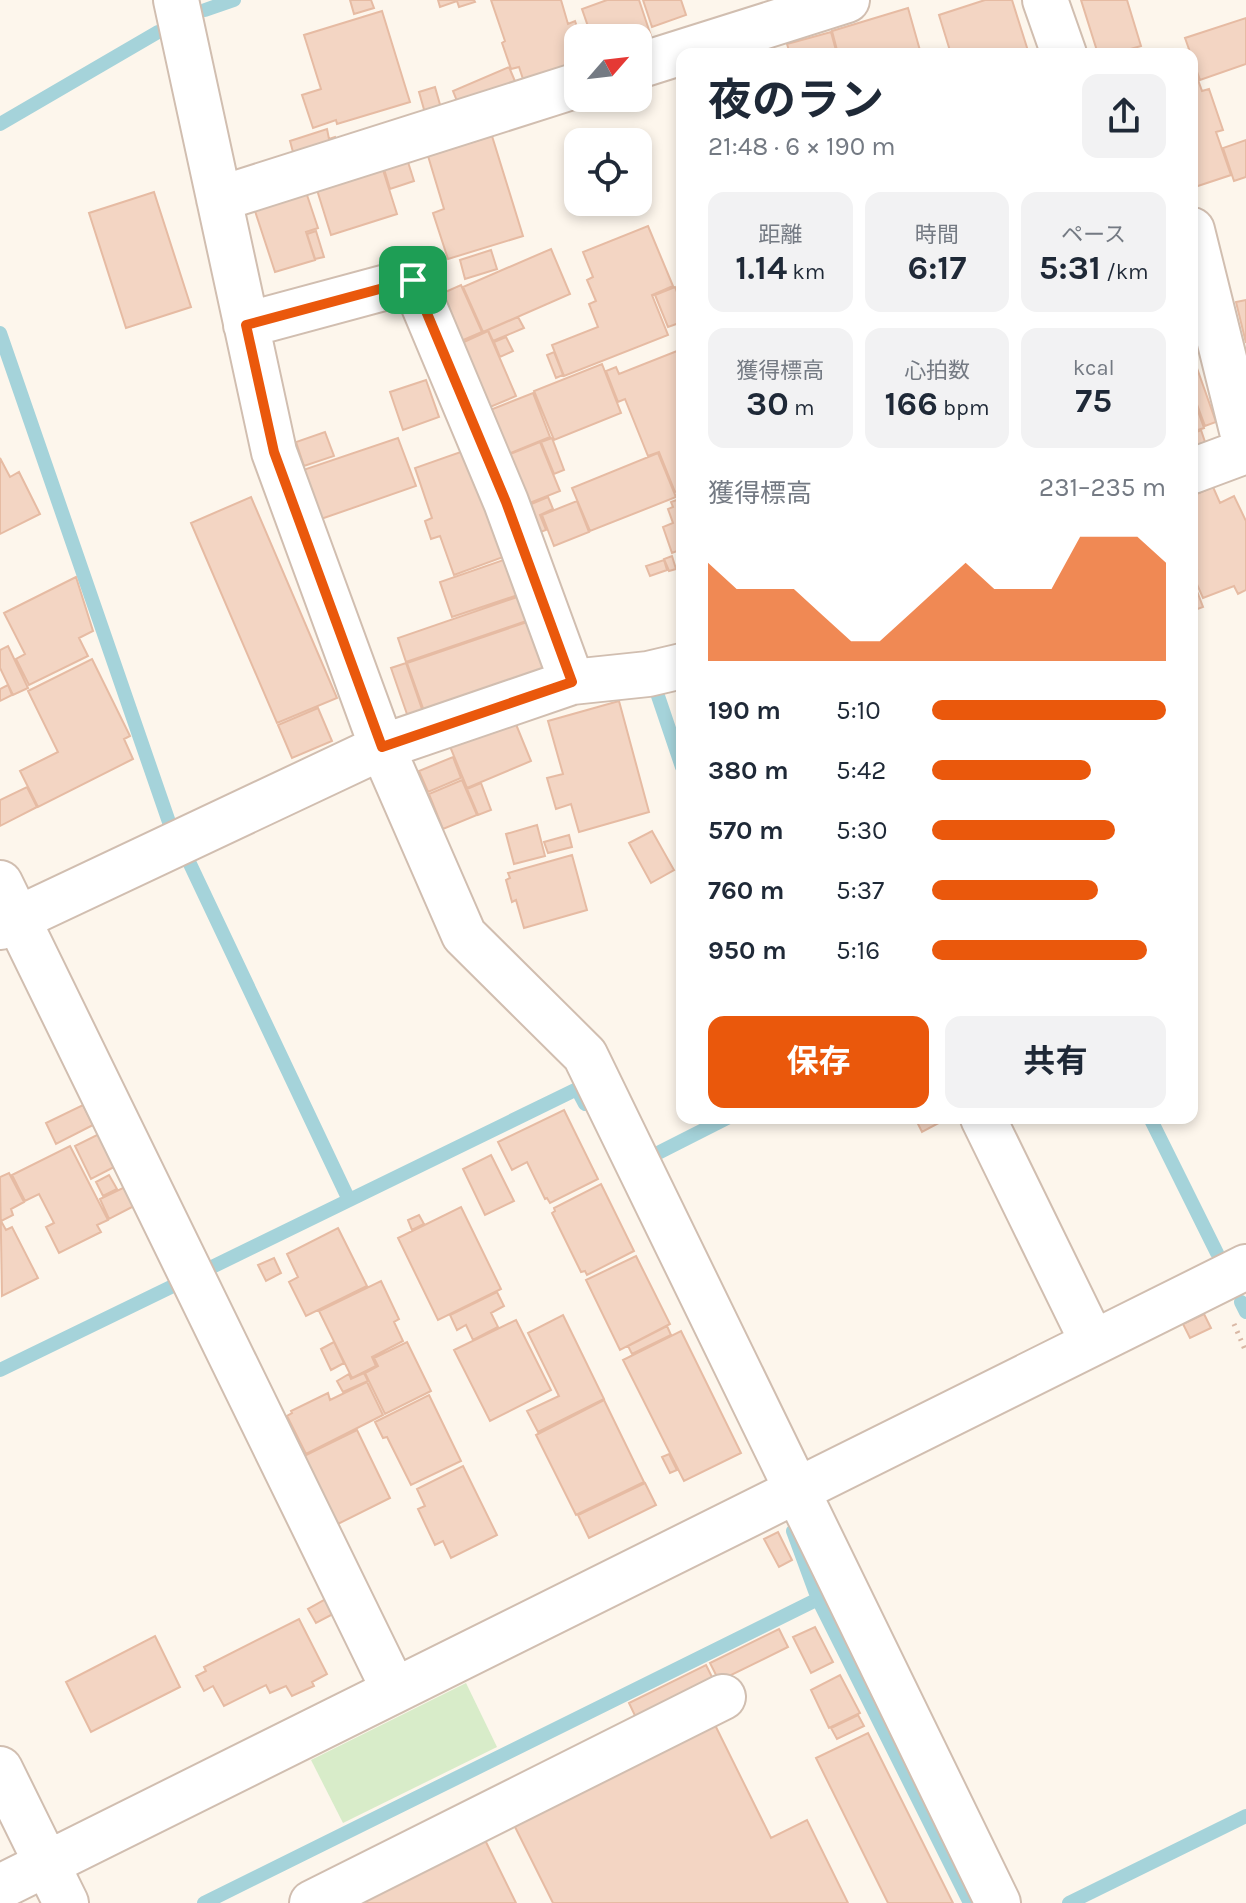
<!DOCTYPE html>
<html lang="ja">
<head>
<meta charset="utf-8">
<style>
  :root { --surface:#fff; --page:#f2f2f3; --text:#1f2937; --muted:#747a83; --accent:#ea580c }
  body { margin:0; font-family:Karla,"Noto Sans JP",sans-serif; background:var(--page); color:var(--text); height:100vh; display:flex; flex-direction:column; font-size:30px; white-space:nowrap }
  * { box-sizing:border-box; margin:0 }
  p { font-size:26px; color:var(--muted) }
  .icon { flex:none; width:44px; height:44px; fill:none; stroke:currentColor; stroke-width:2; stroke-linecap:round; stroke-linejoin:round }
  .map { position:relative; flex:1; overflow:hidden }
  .side { position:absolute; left:676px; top:48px; width:522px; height:1076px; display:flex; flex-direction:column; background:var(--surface); border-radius:16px; box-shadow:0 4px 12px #0003 }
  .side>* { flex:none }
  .needle { width:52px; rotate:62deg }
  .buttons { position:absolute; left:564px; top:24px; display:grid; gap:16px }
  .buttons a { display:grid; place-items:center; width:88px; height:88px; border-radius:16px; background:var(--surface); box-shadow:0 4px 12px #0003; font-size:40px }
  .pin { position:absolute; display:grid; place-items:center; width:68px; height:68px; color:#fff; margin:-34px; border-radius:16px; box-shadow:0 4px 12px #0006 }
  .round { display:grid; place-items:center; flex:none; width:84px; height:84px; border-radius:16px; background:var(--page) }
  .headline { display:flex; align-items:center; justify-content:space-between; height:136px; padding:0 32px }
  h1 { font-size:44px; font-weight:700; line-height:60px }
  .stats { display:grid; grid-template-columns:repeat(3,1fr); gap:12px; height:136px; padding:8px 32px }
  .stats div { display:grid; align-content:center; border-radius:16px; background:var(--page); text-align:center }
  .stats b { font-size:34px; font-weight:700 }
  .stats small { font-size:22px; font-weight:400 }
  .stats p { font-size:22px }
  .chart { height:224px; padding:16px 32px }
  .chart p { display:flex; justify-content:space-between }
  .chart svg { width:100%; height:144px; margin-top:8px; fill:var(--accent); opacity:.7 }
  .button { display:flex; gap:16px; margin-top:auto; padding:16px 32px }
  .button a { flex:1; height:92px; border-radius:16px; background:var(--accent); color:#fff; font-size:32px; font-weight:700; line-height:92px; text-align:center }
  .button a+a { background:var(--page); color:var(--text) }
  ul { padding:0 32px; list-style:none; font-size:26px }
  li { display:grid; grid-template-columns:128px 96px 1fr; align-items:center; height:60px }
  li i { height:20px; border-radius:10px; background:var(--accent) }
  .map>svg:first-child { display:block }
  .green { fill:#d8ecc9 }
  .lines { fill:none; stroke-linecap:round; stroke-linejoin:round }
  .stream { stroke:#a5d3da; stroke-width:14 }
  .building { fill:#f3d5c3; stroke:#e6bba3; stroke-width:2 }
  .minor-casing { stroke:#d1beb0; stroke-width:48 }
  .path { stroke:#d9b8a5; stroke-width:5; stroke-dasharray:2 6; stroke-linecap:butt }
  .minor { stroke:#fff; stroke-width:44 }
  .route-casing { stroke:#fff; stroke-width:16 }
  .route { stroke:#ea580c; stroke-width:10 }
</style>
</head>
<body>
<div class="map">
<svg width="1246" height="1903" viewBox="0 0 1246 1903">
  <rect width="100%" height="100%" fill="#fdf6ec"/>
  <path class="green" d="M 466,1683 L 497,1747 L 343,1823 L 311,1760 Z"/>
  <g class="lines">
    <path class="stream" d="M 205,10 L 234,0
      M 0,124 L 158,32
      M 0,333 L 169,822
      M 657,693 L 682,767
      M 190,864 L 349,1200
      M 1150,1118 L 1217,1253
      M 656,1154 L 727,1118
      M 214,1266 L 577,1089 L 585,1104
      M 1241,1302 L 1246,1312
      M 0,1370 L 173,1286
      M 793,1531 L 818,1599 L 970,1903
      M 204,1903 L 818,1599
      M 1069,1903 L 1246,1816"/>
  </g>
  <path class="building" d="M 350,0 L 371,0 L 374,8 L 354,14 Z
    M 438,0 L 474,0 L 475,2 L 459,7 L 457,1 L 440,7 Z
    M 491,0 L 561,0 L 568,24 L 575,21 L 581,38 L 578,38 L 578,67 L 524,82 L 519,67 L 511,69 L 502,43 L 505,41 Z
    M 607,0 L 639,0 L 651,36 L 638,40 L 638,38 L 592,38 L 582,9 Z
    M 643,0 L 681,0 L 686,15 L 652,27 Z
    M 985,0 L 1012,0 L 1029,54 L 951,54 L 939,15 Z
    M 1081,0 L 1127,0 L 1141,46 L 1113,54 L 1098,54 Z
    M 908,8 L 921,54 L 838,54 L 832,31 Z
    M 382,11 L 410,102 L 337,124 L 336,120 L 313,128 L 302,95 L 321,89 L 304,35 Z
    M 1246,18 L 1246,64 L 1200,80 L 1185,38 Z
    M 831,32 L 837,54 L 790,54 L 787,44 Z
    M 1192,63 L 1202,91 L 1209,89 L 1223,130 L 1216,132 L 1231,175 L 1195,187 L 1192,177 Z
    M 509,67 L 517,86 L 461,111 L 453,91 Z
    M 435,87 L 443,115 L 427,120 L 419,92 Z
    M 327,129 L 329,139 L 335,137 L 337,144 L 296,163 L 290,141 Z
    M 492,136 L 523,236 L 448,259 L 433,213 L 444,209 L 428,156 Z
    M 1246,140 L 1246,177 L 1234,181 L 1223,148 Z
    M 408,162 L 414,181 L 390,189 L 384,169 Z
    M 383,170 L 397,214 L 331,235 L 317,190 Z
    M 154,192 L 191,307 L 126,328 L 89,213 Z
    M 306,192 L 318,228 L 306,232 L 315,260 L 275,272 L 254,208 Z
    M 648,226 L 673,286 L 652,295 L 668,335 L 564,376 L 552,345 L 598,327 L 589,304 L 596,301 L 587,280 L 593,277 L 583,252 Z
    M 316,231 L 324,257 L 315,259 L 307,234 Z
    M 551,249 L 570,294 L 483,332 L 463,287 Z
    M 491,250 L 497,269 L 465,279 L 460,260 Z
    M 461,285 L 482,332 L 454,344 L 434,297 Z
    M 675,287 L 682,305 L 682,322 L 668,327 L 655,295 Z
    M 1246,300 L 1246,343 L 1236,302 Z
    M 518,317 L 524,328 L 493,341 L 488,330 Z
    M 488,331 L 516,396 L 483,410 L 455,346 Z
    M 506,337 L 513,351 L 500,357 L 494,342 Z
    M 682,349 L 682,490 L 675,492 L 659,452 L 648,456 L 625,399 L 618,402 L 606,371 L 616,367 L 619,374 Z
    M 554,352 L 563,375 L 556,378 L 547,355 Z
    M 1192,354 L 1216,422 L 1205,426 L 1192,391 Z
    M 602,364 L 621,413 L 554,440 L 534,391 Z
    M 426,380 L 439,417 L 403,430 L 390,392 Z
    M 533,393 L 550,437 L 503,456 L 485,412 Z
    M 1192,394 L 1204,428 L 1192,432 Z
    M 1201,430 L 1206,445 L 1192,450 L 1192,434 Z
    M 325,432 L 334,456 L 304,466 L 296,442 Z
    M 398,438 L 416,486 L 321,519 L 303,470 Z
    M 552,438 L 564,470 L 554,474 L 541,442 Z
    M 540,442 L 560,491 L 522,506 L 503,457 Z
    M 472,448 L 506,556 L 454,575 L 440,536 L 431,539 L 425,521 L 432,518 L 415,468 Z
    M 658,453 L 676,497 L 590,531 L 572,488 Z
    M 0,458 L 10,477 L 19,472 L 40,514 L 0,534 Z
    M 1213,487 L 1220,503 L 1234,496 L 1246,521 L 1246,590 L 1238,594 L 1234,586 L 1203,598 L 1192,573 L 1197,569 L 1192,557 L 1192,496 Z
    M 251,497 L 337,698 L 277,723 L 191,523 Z
    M 548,497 L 553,509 L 540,515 L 546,530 L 535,534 L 524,507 Z
    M 682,498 L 682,549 L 672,553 L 663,527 L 673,523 L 668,509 L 673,507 L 671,502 Z
    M 577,501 L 589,532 L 554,546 L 542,515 Z
    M 672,556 L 676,569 L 669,571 L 664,559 Z
    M 512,557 L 524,593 L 452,617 L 440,582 Z
    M 664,560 L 667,570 L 650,576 L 646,566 Z
    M 76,577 L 93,631 L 79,638 L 88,656 L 29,685 L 16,659 L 25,654 L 4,613 Z
    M 1192,578 L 1203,607 L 1192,611 Z
    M 526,594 L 535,618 L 406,662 L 398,638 Z
    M 530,621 L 547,669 L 424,711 L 407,663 Z
    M 8,646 L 28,688 L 13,695 L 0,668 L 0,650 Z
    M 92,659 L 130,736 L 124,739 L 133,759 L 38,807 L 20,771 L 58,752 L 28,691 Z
    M 406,663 L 423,712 L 408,717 L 391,668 Z
    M 8,685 L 12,695 L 0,701 L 0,689 Z
    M 619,701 L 649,812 L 579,832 L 571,804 L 556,809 L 547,778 L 563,774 L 548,721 Z
    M 318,708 L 332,741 L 292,758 L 278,725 Z
    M 513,717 L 531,761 L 467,788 L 449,744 Z
    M 453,757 L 461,778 L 428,792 L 419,771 Z
    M 462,780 L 477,815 L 443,829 L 429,794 Z
    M 481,783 L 491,810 L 478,815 L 467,789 Z
    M 27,787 L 37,807 L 0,826 L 0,800 Z
    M 537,825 L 545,856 L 514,864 L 506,834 Z
    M 652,831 L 674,870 L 651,883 L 629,843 Z
    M 569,835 L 572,847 L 548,853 L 544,842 Z
    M 572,855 L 587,910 L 524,928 L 516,900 L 512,902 L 506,880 L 510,878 L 508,873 Z
    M 83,1105 L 93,1125 L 56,1144 L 46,1123 Z
    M 564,1110 L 598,1179 L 550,1203 L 547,1198 L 545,1199 L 527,1162 L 512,1170 L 498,1142 Z
    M 924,1118 L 948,1118 L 922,1132 L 917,1122 Z
    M 99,1134 L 116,1166 L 91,1179 L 75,1146 Z
    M 70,1146 L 108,1220 L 97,1225 L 101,1232 L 59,1253 L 46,1227 L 54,1223 L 39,1194 L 25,1201 L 12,1175 Z
    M 491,1155 L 514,1201 L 485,1215 L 463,1169 Z
    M 9,1173 L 24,1202 L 11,1209 L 13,1215 L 1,1221 L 6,1230 L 12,1227 L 38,1278 L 2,1296 L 0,1177 Z
    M 109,1175 L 117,1189 L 103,1196 L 96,1182 Z
    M 601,1184 L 634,1251 L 587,1275 L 585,1271 L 581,1272 L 552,1213 L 555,1211 L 554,1208 Z
    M 127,1186 L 136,1205 L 109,1219 L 100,1199 Z
    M 461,1207 L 501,1289 L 438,1320 L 398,1238 Z
    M 419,1215 L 424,1224 L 412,1230 L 408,1220 Z
    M 338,1228 L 367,1286 L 306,1316 L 289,1282 L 298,1277 L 287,1254 Z
    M 636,1256 L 670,1324 L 620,1350 L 586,1280 Z
    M 274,1258 L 281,1273 L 266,1281 L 258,1265 Z
    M 381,1281 L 399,1319 L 394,1322 L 403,1341 L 372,1357 L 376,1366 L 352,1378 L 319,1311 Z
    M 497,1292 L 504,1306 L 491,1313 L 498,1327 L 473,1340 L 466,1325 L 457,1330 L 450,1315 Z
    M 1204,1314 L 1211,1328 L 1190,1338 L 1183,1324 Z
    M 563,1315 L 604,1399 L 538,1432 L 527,1411 L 559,1396 L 528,1333 Z
    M 516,1320 L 551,1390 L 490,1421 L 454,1350 Z
    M 667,1326 L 671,1335 L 632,1354 L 628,1346 Z
    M 681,1331 L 741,1453 L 684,1481 L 623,1360 Z
    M 334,1342 L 344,1363 L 331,1370 L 321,1349 Z
    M 407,1342 L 431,1391 L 385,1414 L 365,1373 L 378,1366 L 374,1358 Z
    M 364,1373 L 368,1381 L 343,1392 L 337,1381 L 349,1374 L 351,1379 Z
    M 367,1382 L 383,1415 L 306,1454 L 287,1416 L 292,1413 L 291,1411 L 328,1393 L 330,1400 Z
    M 429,1395 L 461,1461 L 411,1485 L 387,1437 L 383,1438 L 375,1422 Z
    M 604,1400 L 644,1482 L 576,1515 L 536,1435 Z
    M 357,1430 L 390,1498 L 338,1524 L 304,1456 Z
    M 669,1454 L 677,1470 L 670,1473 L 662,1457 Z
    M 463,1466 L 497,1535 L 451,1558 L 443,1541 L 435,1545 L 418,1509 L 425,1506 L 417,1489 Z
    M 645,1483 L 656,1505 L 589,1538 L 578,1515 Z
    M 778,1532 L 792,1560 L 779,1567 L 764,1539 Z
    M 326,1599 L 333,1614 L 316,1623 L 308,1609 Z
    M 299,1619 L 327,1674 L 312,1682 L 314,1686 L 292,1696 L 286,1686 L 270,1693 L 266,1685 L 224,1706 L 213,1686 L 204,1691 L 196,1676 L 206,1671 L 204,1667 Z
    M 815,1627 L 833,1662 L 811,1673 L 793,1637 Z
    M 779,1629 L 788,1647 L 719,1681 L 710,1663 Z
    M 155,1636 L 180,1687 L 91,1732 L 66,1682 Z
    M 706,1665 L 715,1683 L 638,1722 L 629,1703 Z
    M 840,1675 L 860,1713 L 829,1728 L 811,1690 Z
    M 858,1715 L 864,1726 L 837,1739 L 831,1728 Z
    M 715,1725 L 771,1838 L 807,1820 L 848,1903 L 553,1903 L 514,1825 Z
    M 868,1733 L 953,1903 L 888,1903 L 816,1758 Z
    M 485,1840 L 516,1903 L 358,1903 Z"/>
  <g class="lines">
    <g class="minor-casing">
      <path id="minor" d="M 176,0 L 274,452 L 382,747 L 464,935 L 585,1055 L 998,1903
        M 1045,0 L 1064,54
        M 638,66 L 847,0
        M 219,199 L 578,85
        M 1192,230 L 1246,447
        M 246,325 L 413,280 L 506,502 L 572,682
        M 1192,471 L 1246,451
        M 0,883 L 394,1690
        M 0,927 L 382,747 L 572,682 L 648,674 L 682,666
        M 983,1118 L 1093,1343
        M 0,1769 L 66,1903
        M 0,1887 L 1246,1267
        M 312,1903 L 723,1697"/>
    </g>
    <path class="path" d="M 1234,1324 L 1246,1352"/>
    <use href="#minor" class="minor"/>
  </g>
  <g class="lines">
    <g class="route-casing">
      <path id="route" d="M 413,280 L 506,502 L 572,682 L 382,747 L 274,452 L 246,325 Z"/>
    </g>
    <use href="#route" class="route"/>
  </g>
</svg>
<div class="buttons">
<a><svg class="needle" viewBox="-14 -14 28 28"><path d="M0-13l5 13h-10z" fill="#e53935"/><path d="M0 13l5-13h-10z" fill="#747a83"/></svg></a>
<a><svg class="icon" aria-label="locate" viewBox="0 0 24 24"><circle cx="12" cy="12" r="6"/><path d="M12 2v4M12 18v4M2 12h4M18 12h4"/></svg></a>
</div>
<div class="pin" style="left:413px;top:280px;background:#1e9e55"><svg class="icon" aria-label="arrive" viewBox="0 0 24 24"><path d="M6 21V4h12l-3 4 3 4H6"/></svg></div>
<section class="side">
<div class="headline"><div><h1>夜のラン</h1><p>21:48 · 6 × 190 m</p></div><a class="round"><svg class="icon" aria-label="share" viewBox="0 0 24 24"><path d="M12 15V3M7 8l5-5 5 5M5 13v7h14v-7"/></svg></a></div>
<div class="stats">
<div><p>距離</p><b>1.14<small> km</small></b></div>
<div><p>時間</p><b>6:17</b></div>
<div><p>ペース</p><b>5:31<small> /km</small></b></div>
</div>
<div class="stats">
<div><p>獲得標高</p><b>30<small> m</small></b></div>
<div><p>心拍数</p><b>166<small> bpm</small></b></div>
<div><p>kcal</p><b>75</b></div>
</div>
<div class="chart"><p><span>獲得標高</span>231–235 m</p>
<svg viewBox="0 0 160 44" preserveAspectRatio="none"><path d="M0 44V14L10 22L20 22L30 22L40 30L50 38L60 38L70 30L80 22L90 14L100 22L110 22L120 22L130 6L140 6L150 6L160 14V44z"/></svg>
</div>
<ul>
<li><b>190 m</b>5:10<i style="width:100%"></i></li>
<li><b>380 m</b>5:42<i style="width:68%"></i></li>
<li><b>570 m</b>5:30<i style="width:78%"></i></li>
<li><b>760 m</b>5:37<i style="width:71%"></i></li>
<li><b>950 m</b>5:16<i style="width:92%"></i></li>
</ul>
<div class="button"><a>保存</a><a>共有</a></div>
</section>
</div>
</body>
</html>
